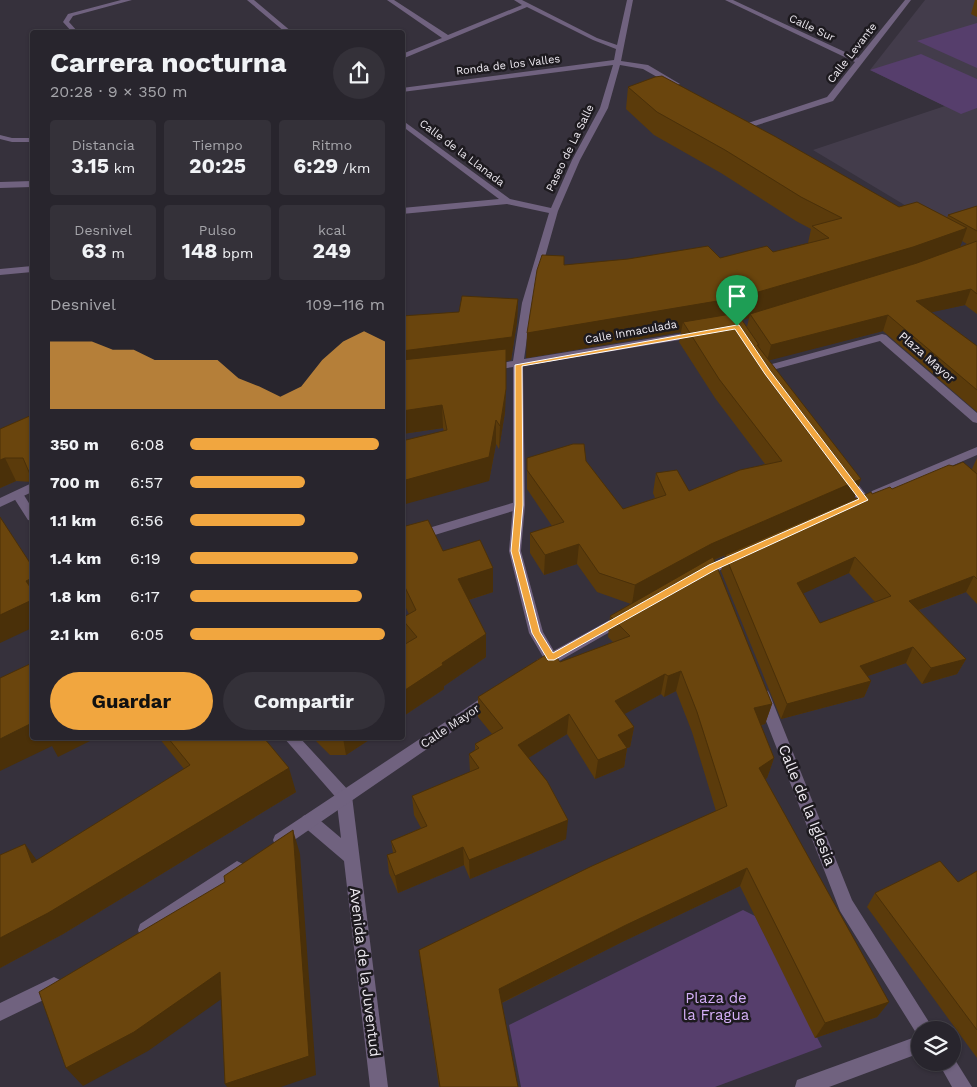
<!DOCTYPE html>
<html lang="es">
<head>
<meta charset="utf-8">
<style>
  :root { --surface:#28252d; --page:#343139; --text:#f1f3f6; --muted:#a5a5aa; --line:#444249; --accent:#f1a63f }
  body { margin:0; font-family:"Work Sans",sans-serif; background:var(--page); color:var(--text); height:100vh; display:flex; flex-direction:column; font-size:19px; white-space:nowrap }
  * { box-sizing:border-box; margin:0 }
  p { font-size:16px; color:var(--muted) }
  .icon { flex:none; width:28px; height:28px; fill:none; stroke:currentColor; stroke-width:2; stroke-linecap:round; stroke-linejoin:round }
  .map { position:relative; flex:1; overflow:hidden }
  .sheet { position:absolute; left:30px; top:30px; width:375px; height:710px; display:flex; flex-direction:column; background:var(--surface); border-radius:5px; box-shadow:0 1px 4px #0004,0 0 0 1px var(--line) }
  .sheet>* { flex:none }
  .tools { position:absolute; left:911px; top:1021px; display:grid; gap:10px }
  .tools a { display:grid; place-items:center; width:50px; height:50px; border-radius:50%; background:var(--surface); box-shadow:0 1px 4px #0004,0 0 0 1px var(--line); font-size:25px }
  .pin { position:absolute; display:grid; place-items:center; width:42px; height:42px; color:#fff; margin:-51px -21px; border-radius:50% 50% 50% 0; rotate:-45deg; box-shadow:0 0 5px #0007 }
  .pin .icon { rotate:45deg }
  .round { display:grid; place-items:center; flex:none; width:52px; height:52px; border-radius:26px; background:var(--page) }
  .headline { display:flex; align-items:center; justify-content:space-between; height:85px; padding:0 20px }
  h1 { font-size:28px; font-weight:700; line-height:38px }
  .stats { display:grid; grid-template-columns:repeat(3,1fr); gap:8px; height:85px; padding:5px 20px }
  .stats div { display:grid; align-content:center; border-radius:5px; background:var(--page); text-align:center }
  .stats b { font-size:21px; font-weight:700 }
  .stats small { font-size:14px; font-weight:400 }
  .stats p { font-size:14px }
  .chart { height:140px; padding:10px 20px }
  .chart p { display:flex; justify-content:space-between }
  .chart svg { width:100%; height:90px; margin-top:5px; fill:var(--accent); opacity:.7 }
  .action { display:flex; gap:10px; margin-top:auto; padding:10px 20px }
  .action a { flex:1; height:58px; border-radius:30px; background:var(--accent); color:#111; font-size:20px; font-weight:700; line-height:58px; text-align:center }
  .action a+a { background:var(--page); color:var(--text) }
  ul { padding:0 20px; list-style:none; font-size:16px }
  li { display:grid; grid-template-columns:80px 60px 1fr; align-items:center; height:38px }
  li i { height:12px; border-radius:6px; background:var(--accent) }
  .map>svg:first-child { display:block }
  .built { fill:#433c4b }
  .green { fill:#563e6c }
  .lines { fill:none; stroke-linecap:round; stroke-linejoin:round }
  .pedestrian { fill:#70627f; fill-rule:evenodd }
  .minor { fill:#70627f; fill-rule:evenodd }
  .tertiary { fill:#70627f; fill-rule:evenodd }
  .wall { fill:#5b3b0b; fill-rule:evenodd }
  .shaded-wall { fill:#4a3009 }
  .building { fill:#6a450d; stroke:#4a3009; fill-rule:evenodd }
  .route { fill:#f1a63f; stroke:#fff; fill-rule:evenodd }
  .labels { text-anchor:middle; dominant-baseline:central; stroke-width:5; stroke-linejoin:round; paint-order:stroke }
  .far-street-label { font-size:11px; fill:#eeeaf1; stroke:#1d1a1f }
  .street-label { font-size:12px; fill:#eeeaf1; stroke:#1d1a1f }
  .near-street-label { font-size:15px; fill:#eeeaf1; stroke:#1d1a1f }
  .near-park-label { font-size:15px; fill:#d5b0f9; stroke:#1d1a1f }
</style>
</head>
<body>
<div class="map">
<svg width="977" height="1087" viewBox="0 0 977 1087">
  <rect width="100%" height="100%" fill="#36313c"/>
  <path class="built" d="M 925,0 L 977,0 L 977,241 L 968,243 L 813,150 L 945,106 L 870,70 Z"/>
  <path class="green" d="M 977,23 L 977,68 L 917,41 Z
    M 921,54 L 977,79 L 977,108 L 961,114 L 870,70 Z
    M 743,910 L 755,916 L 822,1047 L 715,1087 L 521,1087 L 509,1025 Z"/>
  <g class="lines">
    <path class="pedestrian" d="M 882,334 L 886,335 L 977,413 L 977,423 L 973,422 L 880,341 L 765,372 L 760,369 L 761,367 Z
      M 847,474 L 851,475 L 868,497 L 870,500 L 868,503 L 860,503 L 843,481 L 841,478 L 843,475 Z
      M 18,491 L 22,492 L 32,508 L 32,521 L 28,520 L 12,495 Z
      M 519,501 L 525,505 L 523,508 L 402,545 L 402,536 Z
      M 284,738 L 300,738 L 349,791 L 352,796 L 349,801 L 344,803 L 339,801 Z"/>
    <path class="minor" d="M 121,0 L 132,0 L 73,16 L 69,22 L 78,32 L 72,32 L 63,22 L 68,14 Z
      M 247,0 L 254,0 L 292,32 L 285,32 Z
      M 387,0 L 394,0 L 448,35 L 522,5 L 514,0 L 522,0 L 597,38 L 617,45 L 627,0 L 633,0 L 621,61 L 648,65 L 680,84 L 673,86 L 643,69 L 620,65 L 608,108 L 580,160 L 558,211 L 532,303 L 524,359 L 697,331 L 702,334 L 697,337 L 523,366 L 525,505 L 521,551 L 543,632 L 558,658 L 556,662 L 551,664 L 546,662 L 529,633 L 509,551 L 513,505 L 513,367 L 490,371 L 485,368 L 490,365 L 513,361 L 522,303 L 549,213 L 507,204 L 402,214 L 402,208 L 499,199 L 402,126 L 402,120 L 510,199 L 551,208 L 572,160 L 600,108 L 613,65 L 402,92 L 402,88 L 614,60 L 616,49 L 593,40 L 527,7 L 402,59 L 402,54 L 442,38 Z
      M 725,0 L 733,0 L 858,58 L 905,0 L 911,0 L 833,101 L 748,128 L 744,126 L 745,124 L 827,97 L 855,62 Z
      M 0,135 L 12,138 L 32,138 L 32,142 L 12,142 L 0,139 Z
      M 32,181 L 32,187 L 0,188 L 0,182 Z
      M 32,266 L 32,272 L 0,275 L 0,269 Z
      M 32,483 L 32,492 L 0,507 L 0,498 Z
      M 763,689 L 768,691 L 770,695 L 852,900 L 934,1030 L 920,1030 L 920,1053 L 829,1087 L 795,1087 L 797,1080 L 918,1036 L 840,911 L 756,695 L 758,691 Z
      M 344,789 L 349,791 L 352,796 L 388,1087 L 370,1087 L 344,861 L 303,826 L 301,821 L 303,816 L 309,814 L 315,816 L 341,838 L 336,796 L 339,791 Z
      M 952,1055 L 972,1087 L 952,1087 L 938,1062 L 952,1062 Z"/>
    <path class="tertiary" d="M 977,447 L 977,455 L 880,497 L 872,497 L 870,494 L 872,491 Z
      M 739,551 L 743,553 L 745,556 L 743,559 L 708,576 L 698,576 L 697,573 L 698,570 Z
      M 624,612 L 629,613 L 631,617 L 629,621 L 547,668 L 542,670 L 537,668 L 535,664 L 537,660 Z
      M 492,691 L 497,693 L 499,697 L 497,701 L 287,845 L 281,847 L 275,845 L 273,840 L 275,835 Z
      M 237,861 L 243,864 L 245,869 L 243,874 L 152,936 L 146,938 L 140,936 L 138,930 L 140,924 Z
      M 54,977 L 60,980 L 63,986 L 60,992 L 0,1021 L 0,1003 Z"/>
  </g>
  <path class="wall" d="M 975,0 L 977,0 L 977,17 L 971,14 Z
    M 628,87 L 899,207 L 947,218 L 948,215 L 977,206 L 977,314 L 965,305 L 931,312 L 977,346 L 977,412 L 883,331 L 768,360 L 861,479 L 854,499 L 714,560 L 772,704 L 765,724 L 761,725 L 774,758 L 767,778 L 765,779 L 889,1002 L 877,1017 L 815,1038 L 740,886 L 622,942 L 502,1003 L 518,1087 L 439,1087 L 419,950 L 716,811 L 692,732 L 676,691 L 664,697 L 661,694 L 624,714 L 634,727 L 630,747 L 627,748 L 624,767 L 595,779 L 567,734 L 528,758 L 566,839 L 470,879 L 464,865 L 398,893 L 389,873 L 387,855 L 393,853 L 391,841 L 421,828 L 414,815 L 412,796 L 470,772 L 469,754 L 475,750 L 475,744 L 492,734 L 478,717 L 478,697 L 560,662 L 613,642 L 608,637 L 610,616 L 631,604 L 597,592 L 577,564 L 544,575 L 530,553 L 530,533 L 552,526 L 527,489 L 527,458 L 586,461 L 623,509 L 655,498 L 653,493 L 656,473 L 689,491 L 765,464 L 715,398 L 679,342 L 681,332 L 526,358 L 564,265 L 720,258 L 773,252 L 808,243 L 811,229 L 796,221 L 721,173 L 654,135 L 626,109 ZM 962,241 L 967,244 L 959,247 ZM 749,318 L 747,327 L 742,320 Z
    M 518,299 L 517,322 L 511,360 L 506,361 L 505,412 L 499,449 L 496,444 L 489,481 L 444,431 L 443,428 L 402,434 L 402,316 L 459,312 Z
    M 32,415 L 32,482 L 16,481 L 0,488 L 0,429 Z
    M 977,458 L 977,604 L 966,592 L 919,610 L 966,659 L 957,674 L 922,684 L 906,663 L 867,676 L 871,681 L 864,697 L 781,719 L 721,571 L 725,555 L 872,494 L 972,469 ZM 849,573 L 875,602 L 820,623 L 803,593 Z
    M 402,527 L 443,551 L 493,592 L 469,600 L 486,657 L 444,686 L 444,689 L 402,717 L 402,646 L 406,644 L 404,642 L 402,618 L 409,614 L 402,600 Z
    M 159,738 L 264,738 L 296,792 L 63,934 L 0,968 L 0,855 L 37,860 L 184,769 Z
    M 313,738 L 372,738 L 346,755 L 330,755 Z
    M 977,871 L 977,1058 L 867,907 L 875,893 L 958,882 Z"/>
  <path class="shaded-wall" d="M 967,228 L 958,253 L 750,314 L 749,318 L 736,322 L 683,322 L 681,332 L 526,358 L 527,333 Z
    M 971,289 L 965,305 L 910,317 L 916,301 Z
    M 518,299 L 517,322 L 511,360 L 402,374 L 402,351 Z
    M 888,315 L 883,331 L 767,361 L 771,345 Z
    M 506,389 L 505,412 L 499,449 L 500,426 Z
    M 442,405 L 443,428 L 402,434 L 402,411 Z
    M 496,420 L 496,444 L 489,481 L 402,505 L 402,481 Z
    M 5,458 L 16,481 L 0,488 L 0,460 Z
    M 861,479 L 854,499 L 706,563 L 632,604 L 635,585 L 711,544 Z
    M 579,544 L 577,564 L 544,575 L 545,555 Z
    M 855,557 L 849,573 L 791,599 L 797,583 Z
    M 493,568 L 493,592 L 459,603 L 458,579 Z
    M 974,576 L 966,592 L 902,616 L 909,601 Z
    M 32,578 L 32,595 L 26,581 Z
    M 32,600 L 32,628 L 0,643 L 0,615 Z
    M 486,634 L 486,657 L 444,686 L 444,689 L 402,717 L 402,692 L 442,663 Z
    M 913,647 L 906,663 L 853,681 L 860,666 Z
    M 966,659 L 957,674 L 922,684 L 931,668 Z
    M 681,671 L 676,691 L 664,697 L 668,676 Z
    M 665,674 L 661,694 L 612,721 L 615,701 Z
    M 871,681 L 864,697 L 781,719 L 787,704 Z
    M 772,704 L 765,724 L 748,728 L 754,708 Z
    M 569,714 L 567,734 L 517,765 L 518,745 Z
    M 32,723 L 32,738 L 96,738 L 58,757 L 52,746 L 0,771 L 0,739 Z
    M 634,727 L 630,747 L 627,748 L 624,767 L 595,779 L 598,760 L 618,735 Z
    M 343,738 L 372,738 L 346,755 Z
    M 774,758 L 767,778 L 752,787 L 759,768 Z
    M 289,768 L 296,792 L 63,934 L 0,968 L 0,938 Z
    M 568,820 L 566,839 L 470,879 L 469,860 Z
    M 293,830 L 300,854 L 316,1075 L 281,1087 L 227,1087 L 225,1084 Z
    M 25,844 L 41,866 L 32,863 Z
    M 463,847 L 464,865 L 398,893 L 395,876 Z
    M 747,868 L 740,886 L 622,942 L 499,1004 L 499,989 L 626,925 Z
    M 220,972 L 230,993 L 148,1051 L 83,1086 L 66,1068 Z
    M 889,1002 L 877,1017 L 815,1038 L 825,1023 Z"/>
  <path class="building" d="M 237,30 L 239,32 L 227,32 Z
    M 662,76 L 776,137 L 899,207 L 917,202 L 967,228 L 913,247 L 741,297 L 527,333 L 537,270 L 542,255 L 564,256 L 564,265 L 628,259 L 708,246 L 720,258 L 767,246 L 773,252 L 829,238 L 812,226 L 842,218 L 801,197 L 725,150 L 657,112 L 628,87 L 655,77 Z
    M 977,206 L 977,231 L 948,215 Z
    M 977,241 L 977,294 L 971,289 L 916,301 L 977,346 L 977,390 L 888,315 L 771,345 L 750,314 L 917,263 Z
    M 462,296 L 518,299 L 512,337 L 402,351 L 402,316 L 459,312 Z
    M 737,313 L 759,345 L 757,345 L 861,479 L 711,544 L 635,585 L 599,573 L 579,544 L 545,555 L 530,533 L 564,522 L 527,470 L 527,458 L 573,444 L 584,444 L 586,461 L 623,509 L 666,495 L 656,473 L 677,470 L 689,491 L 740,470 L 782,461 L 719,379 L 683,322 Z
    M 506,349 L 506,389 L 500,426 L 496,420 L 489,457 L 402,481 L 402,441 L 447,430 L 442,405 L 402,411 L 402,360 Z
    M 32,415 L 32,479 L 23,458 L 5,458 L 0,460 L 0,429 Z
    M 963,462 L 977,474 L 977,579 L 974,576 L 909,601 L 966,659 L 931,668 L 913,647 L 860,666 L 871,681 L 787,704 L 725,555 L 871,492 L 872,494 L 890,487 L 892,489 L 949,465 L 953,466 ZM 855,557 L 891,596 L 820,623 L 797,583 Z
    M 0,517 L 32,566 L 32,578 L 26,581 L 32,590 L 32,600 L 0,615 Z
    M 428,520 L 443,551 L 480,540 L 493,568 L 458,579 L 486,634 L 442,663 L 443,665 L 402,692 L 402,646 L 417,637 L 402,619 L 402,618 L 416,610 L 402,581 L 402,527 Z
    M 713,557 L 772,704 L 754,708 L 774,758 L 759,768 L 889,1002 L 825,1023 L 747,868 L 626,925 L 499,989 L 518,1087 L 440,1087 L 419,950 L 592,866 L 727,806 L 697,712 L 681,671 L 668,676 L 665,674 L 615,701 L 634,727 L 618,735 L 627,748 L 598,760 L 569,714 L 518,745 L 547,781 L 568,820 L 469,860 L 463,847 L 395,876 L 387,855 L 396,852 L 391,841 L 427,826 L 412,796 L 479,768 L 469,754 L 479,748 L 475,744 L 503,728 L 478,697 L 552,651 L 560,662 L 630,636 L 610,616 Z
    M 32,663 L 32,723 L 0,739 L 0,678 Z
    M 168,738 L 264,738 L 289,768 L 48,913 L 0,938 L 0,855 L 25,844 L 32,863 L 190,765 Z
    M 293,830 L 309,1056 L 225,1084 L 220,972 L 134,1032 L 66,1068 L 39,992 L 225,882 L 224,876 Z
    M 940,861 L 958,882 L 977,871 L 977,1030 L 875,893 Z"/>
  <path class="route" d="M 737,325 L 739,325 L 770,371 L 868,500 L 715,570 L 554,660 L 548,660 L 532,633 L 511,551 L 515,505 L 515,365 ZM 735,329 L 765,374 L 859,499 L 709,565 L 553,653 L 540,632 L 519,551 L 523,505 L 522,366 Z"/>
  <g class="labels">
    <g class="far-street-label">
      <text transform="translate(812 28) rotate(25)">Calle Sur</text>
      <text transform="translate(852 53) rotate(-52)">Calle Levante</text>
      <text transform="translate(508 65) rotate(-7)">Ronda de los Valles</text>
      <text transform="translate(570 148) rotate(-64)">Paseo de La Salle</text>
      <text transform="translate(462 153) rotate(37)">Calle de la Llanada</text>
      <text transform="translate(631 332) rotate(-10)">Calle Inmaculada</text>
    </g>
    <g class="street-label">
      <text transform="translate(927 357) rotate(41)">Plaza Mayor</text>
      <text transform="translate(450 726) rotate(-34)">Calle Mayor</text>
    </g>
    <g class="near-street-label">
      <text transform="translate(807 805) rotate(68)">Calle de la Iglesia</text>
      <text transform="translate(365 972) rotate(83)">Avenida de la Juventud</text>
    </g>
    <g class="near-park-label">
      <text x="716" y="998">Plaza de<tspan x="716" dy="17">la Fragua</tspan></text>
    </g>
  </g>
</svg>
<div class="tools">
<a><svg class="icon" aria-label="layers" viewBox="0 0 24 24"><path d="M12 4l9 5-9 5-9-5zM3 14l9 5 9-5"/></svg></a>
</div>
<div class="pin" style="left:737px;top:326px;background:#1e9e55"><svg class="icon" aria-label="arrive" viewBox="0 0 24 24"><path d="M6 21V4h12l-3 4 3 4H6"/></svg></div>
<section class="sheet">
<div class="headline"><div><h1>Carrera nocturna</h1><p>20:28 · 9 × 350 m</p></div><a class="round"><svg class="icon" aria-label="share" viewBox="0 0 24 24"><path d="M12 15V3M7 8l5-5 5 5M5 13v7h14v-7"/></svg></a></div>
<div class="stats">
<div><p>Distancia</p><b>3.15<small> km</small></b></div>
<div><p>Tiempo</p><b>20:25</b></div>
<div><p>Ritmo</p><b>6:29<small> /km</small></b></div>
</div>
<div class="stats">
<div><p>Desnivel</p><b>63<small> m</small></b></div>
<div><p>Pulso</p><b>148<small> bpm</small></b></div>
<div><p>kcal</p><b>249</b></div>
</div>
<div class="chart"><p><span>Desnivel</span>109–116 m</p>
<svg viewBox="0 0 160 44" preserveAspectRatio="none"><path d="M0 44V11L10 11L20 11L30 15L40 15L50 20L60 20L70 20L80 20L90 29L100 33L110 38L120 33L130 20L140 11L150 6L160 11V44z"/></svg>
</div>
<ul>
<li><b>350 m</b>6:08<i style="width:97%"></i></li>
<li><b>700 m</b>6:57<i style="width:59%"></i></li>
<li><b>1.1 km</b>6:56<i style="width:59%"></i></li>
<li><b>1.4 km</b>6:19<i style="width:86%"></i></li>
<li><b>1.8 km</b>6:17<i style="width:88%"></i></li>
<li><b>2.1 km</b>6:05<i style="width:100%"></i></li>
</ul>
<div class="action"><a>Guardar</a><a>Compartir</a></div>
</section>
</div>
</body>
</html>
